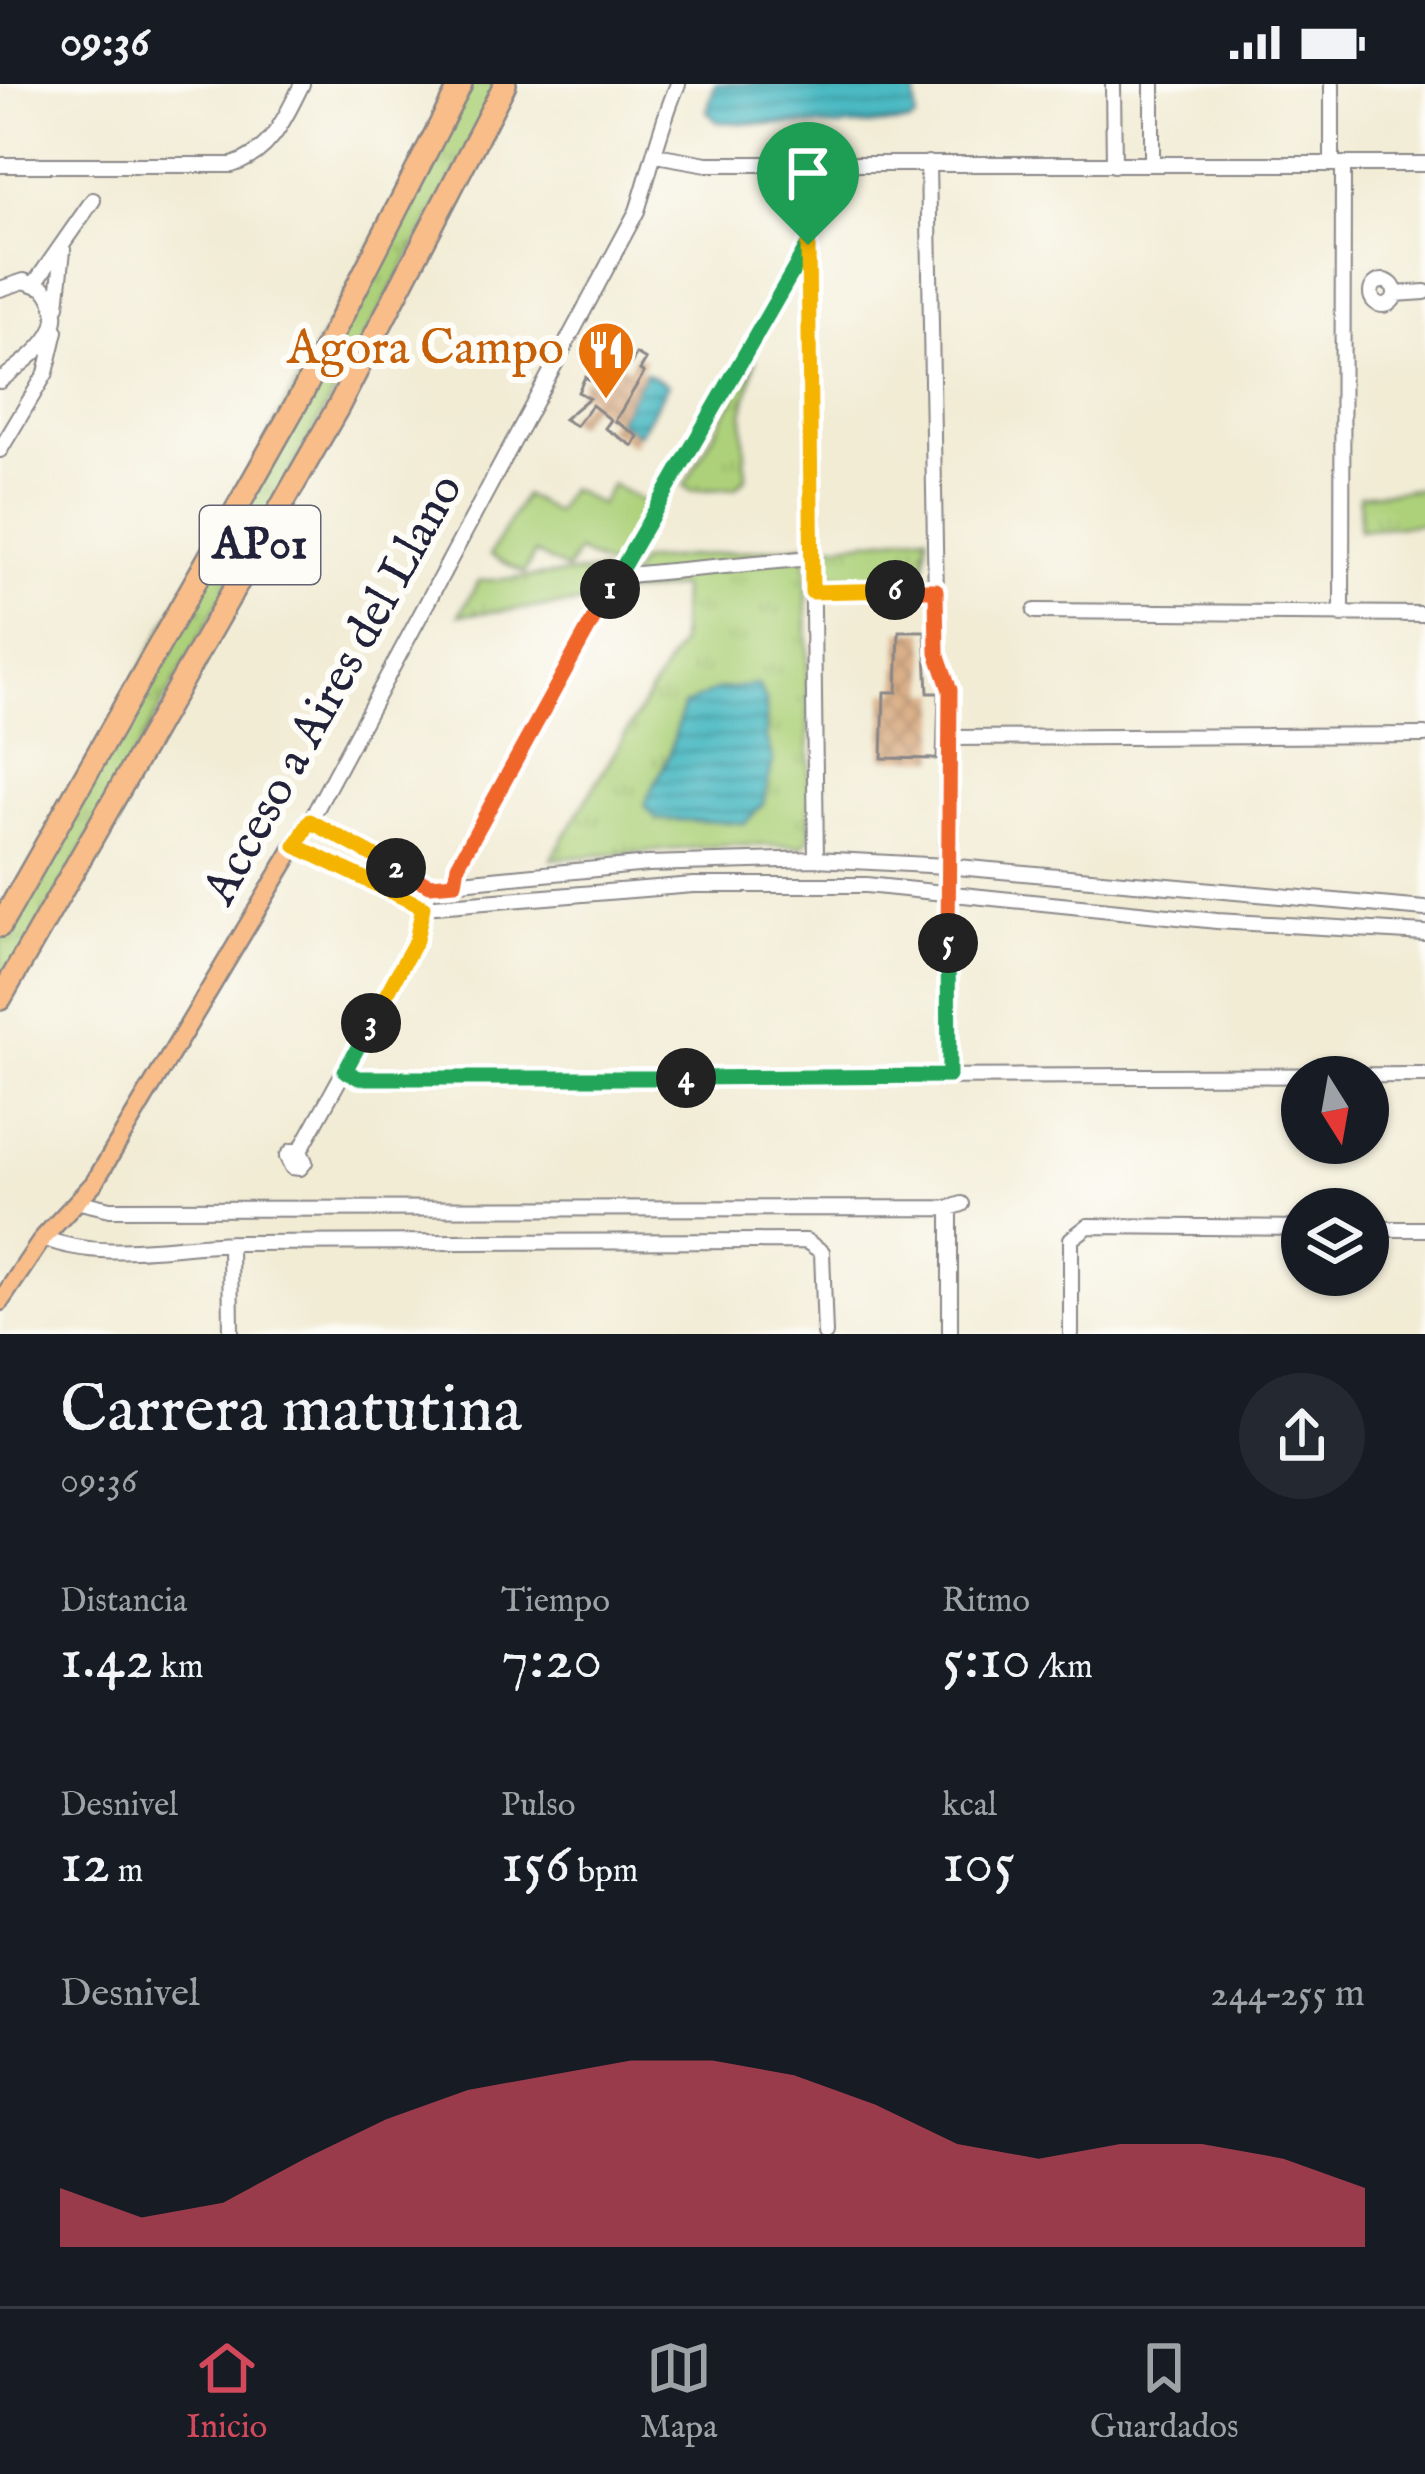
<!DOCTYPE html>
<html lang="es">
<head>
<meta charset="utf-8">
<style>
  :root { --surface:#171b24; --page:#242831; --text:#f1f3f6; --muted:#9ea1a6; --line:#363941; --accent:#d1495b }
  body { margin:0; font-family:"IM FELL English",serif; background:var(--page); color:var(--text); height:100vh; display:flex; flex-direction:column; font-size:45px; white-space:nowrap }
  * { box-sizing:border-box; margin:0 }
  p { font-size:39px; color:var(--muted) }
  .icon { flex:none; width:66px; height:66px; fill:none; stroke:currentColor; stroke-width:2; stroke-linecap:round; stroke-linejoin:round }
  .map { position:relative; height:1250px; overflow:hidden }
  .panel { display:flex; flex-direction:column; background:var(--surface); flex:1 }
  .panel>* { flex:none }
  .needle { width:78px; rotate:169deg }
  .fabs { position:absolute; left:1281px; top:972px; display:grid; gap:24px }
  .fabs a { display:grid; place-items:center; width:108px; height:108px; border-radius:50%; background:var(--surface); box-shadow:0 3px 9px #0004; font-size:60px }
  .pin { position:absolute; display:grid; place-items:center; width:102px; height:102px; color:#fff; margin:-123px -51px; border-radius:50% 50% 50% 0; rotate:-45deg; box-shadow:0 0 12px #0007 }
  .pin .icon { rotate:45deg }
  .km { position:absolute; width:60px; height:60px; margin:-30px; border-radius:50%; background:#222; color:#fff; font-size:33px; line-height:60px; text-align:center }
  .round { display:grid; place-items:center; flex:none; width:126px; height:126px; border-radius:63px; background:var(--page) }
  .head { display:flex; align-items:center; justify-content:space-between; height:204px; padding:0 60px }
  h1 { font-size:66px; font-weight:600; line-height:90px }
  .metrics { display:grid; grid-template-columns:repeat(3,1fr); gap:18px; height:204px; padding:12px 60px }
  .metrics div { display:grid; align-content:center }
  .metrics b { font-size:60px; font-weight:600 }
  .metrics small { font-size:33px; font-weight:400 }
  .metrics p { font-size:33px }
  .chart { height:336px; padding:24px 60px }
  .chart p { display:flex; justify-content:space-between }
  .chart svg { width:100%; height:216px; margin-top:12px; fill:var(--accent); opacity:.7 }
  .status { display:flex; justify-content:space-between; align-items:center; height:84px; padding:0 60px; background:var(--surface); direction:ltr }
  .status svg { height:33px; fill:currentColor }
  .menu { display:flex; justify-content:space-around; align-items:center; height:168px; border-top:3px solid var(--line); background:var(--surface); font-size:33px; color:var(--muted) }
  .menu a { display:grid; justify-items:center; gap:6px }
  .menu .active { color:var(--accent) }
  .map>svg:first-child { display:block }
  .grass { fill:url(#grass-tufts); stroke:#687a5a; stroke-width:3 }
  .pitch { fill:#add17a; stroke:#687a5a; stroke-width:3 }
  .water { fill:url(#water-rules); stroke:#366e7f; stroke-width:3 }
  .building { fill:url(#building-cross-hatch) }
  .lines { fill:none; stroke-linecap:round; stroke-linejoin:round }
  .minor-casing { stroke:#8a8788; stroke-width:18 }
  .major-casing { stroke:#8a8788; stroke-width:21 }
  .highway-casing { stroke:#8a8788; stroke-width:26 }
  .minor { stroke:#fff; stroke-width:14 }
  .major { stroke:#f8bd88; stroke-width:16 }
  .highway { stroke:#f8bd88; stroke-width:21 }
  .split-1-casing { stroke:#fff; stroke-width:24 }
  .split-2-casing { stroke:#fff; stroke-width:24 }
  .split-3-casing { stroke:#fff; stroke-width:24 }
  .split-4-casing { stroke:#fff; stroke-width:24 }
  .split-5-casing { stroke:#fff; stroke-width:24 }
  .split-6-casing { stroke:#fff; stroke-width:24 }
  .split-7-casing { stroke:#fff; stroke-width:24 }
  .split-1 { stroke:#22a559; stroke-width:15 }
  .split-2 { stroke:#f0652b; stroke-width:15 }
  .split-3 { stroke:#f5b400; stroke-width:15 }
  .split-4 { stroke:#22a559; stroke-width:15 }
  .split-5 { stroke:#22a559; stroke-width:15 }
  .split-6 { stroke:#f0652b; stroke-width:15 }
  .split-7 { stroke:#f5b400; stroke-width:15 }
  .labels { text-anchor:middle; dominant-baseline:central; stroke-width:12; stroke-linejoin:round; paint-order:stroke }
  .shield { fill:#fdfcf7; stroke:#646373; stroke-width:3 }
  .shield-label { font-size:45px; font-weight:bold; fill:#22223b }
  .food-label { font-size:48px; fill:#c56008; stroke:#fdfcf7; text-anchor:end }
  .street-label { font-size:48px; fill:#22223b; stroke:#fdfcf7 }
</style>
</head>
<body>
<div class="status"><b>09:36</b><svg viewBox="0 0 49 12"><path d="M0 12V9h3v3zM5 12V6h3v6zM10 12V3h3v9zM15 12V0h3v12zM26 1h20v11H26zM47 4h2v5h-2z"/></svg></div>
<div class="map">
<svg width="1425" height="1250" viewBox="0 0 1425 1250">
  <defs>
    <pattern id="grass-tufts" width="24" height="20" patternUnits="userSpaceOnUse" patternTransform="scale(3)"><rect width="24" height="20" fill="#add17a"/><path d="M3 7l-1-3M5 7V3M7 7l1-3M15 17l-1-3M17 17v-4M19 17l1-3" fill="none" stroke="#95b36a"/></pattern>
    <pattern id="water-rules" width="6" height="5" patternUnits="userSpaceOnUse" patternTransform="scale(3)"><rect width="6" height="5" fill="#4bbac3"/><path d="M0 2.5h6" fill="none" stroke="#3e97a0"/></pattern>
    <pattern id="building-cross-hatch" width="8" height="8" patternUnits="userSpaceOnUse" patternTransform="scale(3)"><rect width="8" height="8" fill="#dab089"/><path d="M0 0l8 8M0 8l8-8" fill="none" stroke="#bb9777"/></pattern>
  </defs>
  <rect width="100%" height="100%" fill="#fdfcf7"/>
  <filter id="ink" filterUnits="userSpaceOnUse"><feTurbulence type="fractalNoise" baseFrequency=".00833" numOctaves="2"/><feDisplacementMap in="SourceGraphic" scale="24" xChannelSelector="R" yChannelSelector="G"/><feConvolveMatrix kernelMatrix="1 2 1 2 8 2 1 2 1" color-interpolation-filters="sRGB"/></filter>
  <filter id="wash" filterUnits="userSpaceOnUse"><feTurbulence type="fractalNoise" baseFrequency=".004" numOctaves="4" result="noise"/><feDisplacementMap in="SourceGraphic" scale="48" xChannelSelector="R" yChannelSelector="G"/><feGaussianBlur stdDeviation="2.7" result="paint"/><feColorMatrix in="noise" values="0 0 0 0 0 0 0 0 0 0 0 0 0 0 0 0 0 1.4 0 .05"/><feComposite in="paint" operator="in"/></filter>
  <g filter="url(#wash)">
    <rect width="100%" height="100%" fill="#f2ecd5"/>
    <path class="grass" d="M 461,0 L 505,0 L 0,915 L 0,842 Z
      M 756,275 L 743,330 L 746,394 L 735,404 L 691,407 L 684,402 Z
      M 1425,404 L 1425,440 L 1359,446 L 1360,411 Z
      M 927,450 L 925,481 C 903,500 859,498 831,491 L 824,478 L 823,462 Z
      M 806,461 L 810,755 L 802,762 L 732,761 L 551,775 L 680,559 L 681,503 L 620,511 L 640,477 Z
      M 602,487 L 592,518 L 459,531 L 479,497 Z"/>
    <path class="pitch" d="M 612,400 L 648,421 L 612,485 L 578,467 L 567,486 L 535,469 L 524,489 L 490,471 L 524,411 L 555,428 L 569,404 L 600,421 Z"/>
    <path class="water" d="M 715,0 L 915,0 L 916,35 L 910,39 L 838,43 L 717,38 L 707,27 Z
      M 645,288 L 668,301 L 639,350 L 617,337 Z
      M 758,601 L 766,617 L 766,654 L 773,676 L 763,720 L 745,739 L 657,735 L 644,721 L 669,672 L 683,622 L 716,606 Z"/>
    <g id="blocks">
      <path class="building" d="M 636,270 L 646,276 L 640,286 L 644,289 L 615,337 L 638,352 L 633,362 L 605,344 L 611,336 L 592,321 L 576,342 L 564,335 L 589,314 L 578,308 L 585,293 L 598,301 L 615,276 L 629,284 Z
        M 899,547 L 925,547 L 928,609 L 939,609 L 937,675 L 882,674 L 884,608 L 897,608 Z"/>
    </g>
  </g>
  <g filter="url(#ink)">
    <use href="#blocks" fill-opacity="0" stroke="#8a8788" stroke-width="3"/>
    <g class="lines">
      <g class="minor-casing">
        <path id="minor" d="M 678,0 C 660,41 651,84 637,127 L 310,737 L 430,801 L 648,780 L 816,775 L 946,782 L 1425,825
          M 1113,0 L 1114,81
          M 1152,0 L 1152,80
          M 1332,0 L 1332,80
          M 656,71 L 707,80 L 1425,80
          M 928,79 L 937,569 L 950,606 L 946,782 L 949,992
          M 0,81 L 232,81 C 271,69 285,34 302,0
          M 808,115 L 816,775
          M1371 209a12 12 0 1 1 24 0a12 12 0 1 1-24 0Z
          M 35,199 L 93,116
          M 0,205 L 24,197 L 44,204 C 77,245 30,272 0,297
          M 1395,210 L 1425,208
          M 57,222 L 63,166
          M 0,366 L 46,289 L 56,247
          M 617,492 L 811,474
          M 812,508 L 936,506
          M 1035,527 L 1425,530
          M 1342,531 L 1343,81
          M 948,654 L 1425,651
          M 296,762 L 423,823 L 693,801 L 866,801 L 1217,837 L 1425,849
          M 455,799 L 457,781 L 617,492 L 808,161
          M 345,987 L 372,995 L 1425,991
          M 300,1067 L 305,1078 L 300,1084 L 292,1083 L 287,1073 L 292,1067 L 300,1067 L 416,856 L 430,801
          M 80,1118 L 110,1125 L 950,1124 L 962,1120
          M 950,1124 L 950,1250
          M 1368,1145 L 1425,1145
          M 43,1154 C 105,1179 176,1159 241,1159 C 429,1158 618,1157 806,1157 L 822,1168 L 825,1250
          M 230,1159 L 231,1250
          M 1071,1250 L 1071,1155 L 1088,1142 L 1302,1144"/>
      </g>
      <g class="major-casing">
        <path id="major" d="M 0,1218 L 43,1154 L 94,1099 L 310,737"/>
      </g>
      <g class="highway-casing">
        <path id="highway" d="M 0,842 L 304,306 L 461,0
          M 0,915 L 338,323 L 505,0"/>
      </g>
      <use href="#minor" class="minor"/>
      <use href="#major" class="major"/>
      <use href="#highway" class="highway"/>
    </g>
  </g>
  <g class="lines" filter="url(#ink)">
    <g class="split-1-casing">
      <path id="split-1" d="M 610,505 L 808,161"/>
    </g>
    <g class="split-2-casing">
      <path id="split-2" d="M 396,784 L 430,801 L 455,799 L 458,781 L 610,505"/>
    </g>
    <g class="split-3-casing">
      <path id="split-3" d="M 371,939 L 416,856 L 423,823 L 296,762 L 310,737 L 396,784"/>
    </g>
    <g class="split-4-casing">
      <path id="split-4" d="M 371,939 L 345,987 L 359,994 L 686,994"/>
    </g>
    <g class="split-5-casing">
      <path id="split-5" d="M 686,994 L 949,992 L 948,859"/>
    </g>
    <g class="split-6-casing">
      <path id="split-6" d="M 895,506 L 936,506 L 937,569 L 950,606 L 948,859"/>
    </g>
    <g class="split-7-casing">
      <path id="split-7" d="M 808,161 L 812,508 L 895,506"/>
    </g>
    <use href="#split-1" class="split-1"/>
    <use href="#split-2" class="split-2"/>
    <use href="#split-3" class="split-3"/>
    <use href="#split-4" class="split-4"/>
    <use href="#split-5" class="split-5"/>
    <use href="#split-6" class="split-6"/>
    <use href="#split-7" class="split-7"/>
  </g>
  <defs>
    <g id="restaurant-pin" transform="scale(3)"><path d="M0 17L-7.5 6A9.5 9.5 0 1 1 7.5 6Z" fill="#e8710a" stroke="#fdfcf7"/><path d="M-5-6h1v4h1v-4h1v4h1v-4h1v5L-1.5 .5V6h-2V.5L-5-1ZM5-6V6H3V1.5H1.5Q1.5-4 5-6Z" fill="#fff"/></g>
  </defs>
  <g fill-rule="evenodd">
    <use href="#restaurant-pin" x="606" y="266"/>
  </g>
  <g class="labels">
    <rect class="shield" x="200" y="422" width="120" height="78" rx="9"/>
    <g class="shield-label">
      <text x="260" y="461">AP01</text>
    </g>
    <g class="food-label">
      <text x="564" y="266">Agora Campo</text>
    </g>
    <g class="street-label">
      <text transform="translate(334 606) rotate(-61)">Acceso a Aires del Llano</text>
    </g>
  </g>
</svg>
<div class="fabs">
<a><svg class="needle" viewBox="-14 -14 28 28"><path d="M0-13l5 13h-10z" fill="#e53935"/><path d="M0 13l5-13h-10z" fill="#9ea1a6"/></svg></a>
<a><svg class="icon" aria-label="layers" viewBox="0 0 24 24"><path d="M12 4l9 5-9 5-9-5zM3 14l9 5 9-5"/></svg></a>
</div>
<div class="pin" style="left:808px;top:161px;background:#1e9e55"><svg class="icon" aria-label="arrive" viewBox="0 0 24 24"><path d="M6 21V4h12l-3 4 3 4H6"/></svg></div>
<b class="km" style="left:610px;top:505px">1</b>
<b class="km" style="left:396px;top:784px">2</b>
<b class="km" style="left:371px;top:939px">3</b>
<b class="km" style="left:686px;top:994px">4</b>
<b class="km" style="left:948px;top:859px">5</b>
<b class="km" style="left:895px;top:506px">6</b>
</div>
<section class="panel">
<div class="head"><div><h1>Carrera matutina</h1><p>09:36</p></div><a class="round"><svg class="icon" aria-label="share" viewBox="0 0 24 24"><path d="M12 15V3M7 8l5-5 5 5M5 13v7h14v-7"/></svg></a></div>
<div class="metrics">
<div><p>Distancia</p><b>1.42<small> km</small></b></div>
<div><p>Tiempo</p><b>7:20</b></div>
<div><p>Ritmo</p><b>5:10<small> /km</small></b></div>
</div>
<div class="metrics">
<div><p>Desnivel</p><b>12<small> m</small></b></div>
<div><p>Pulso</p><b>156<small> bpm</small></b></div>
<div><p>kcal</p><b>105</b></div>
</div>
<div class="chart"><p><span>Desnivel</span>244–255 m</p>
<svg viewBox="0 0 160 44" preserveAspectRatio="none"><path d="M0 44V32L10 38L20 35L30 26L40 18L50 12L60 9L70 6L80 6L90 9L100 15L110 23L120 26L130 23L140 23L150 26L160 32V44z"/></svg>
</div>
</section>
<nav class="menu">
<a class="active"><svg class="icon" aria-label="home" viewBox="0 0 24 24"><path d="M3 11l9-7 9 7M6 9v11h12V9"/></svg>Inicio</a>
<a><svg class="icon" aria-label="map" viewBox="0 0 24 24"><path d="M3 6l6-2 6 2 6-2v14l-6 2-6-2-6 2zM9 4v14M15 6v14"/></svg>Mapa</a>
<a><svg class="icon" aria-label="saved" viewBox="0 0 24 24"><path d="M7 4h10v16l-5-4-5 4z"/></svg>Guardados</a>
</nav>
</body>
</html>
